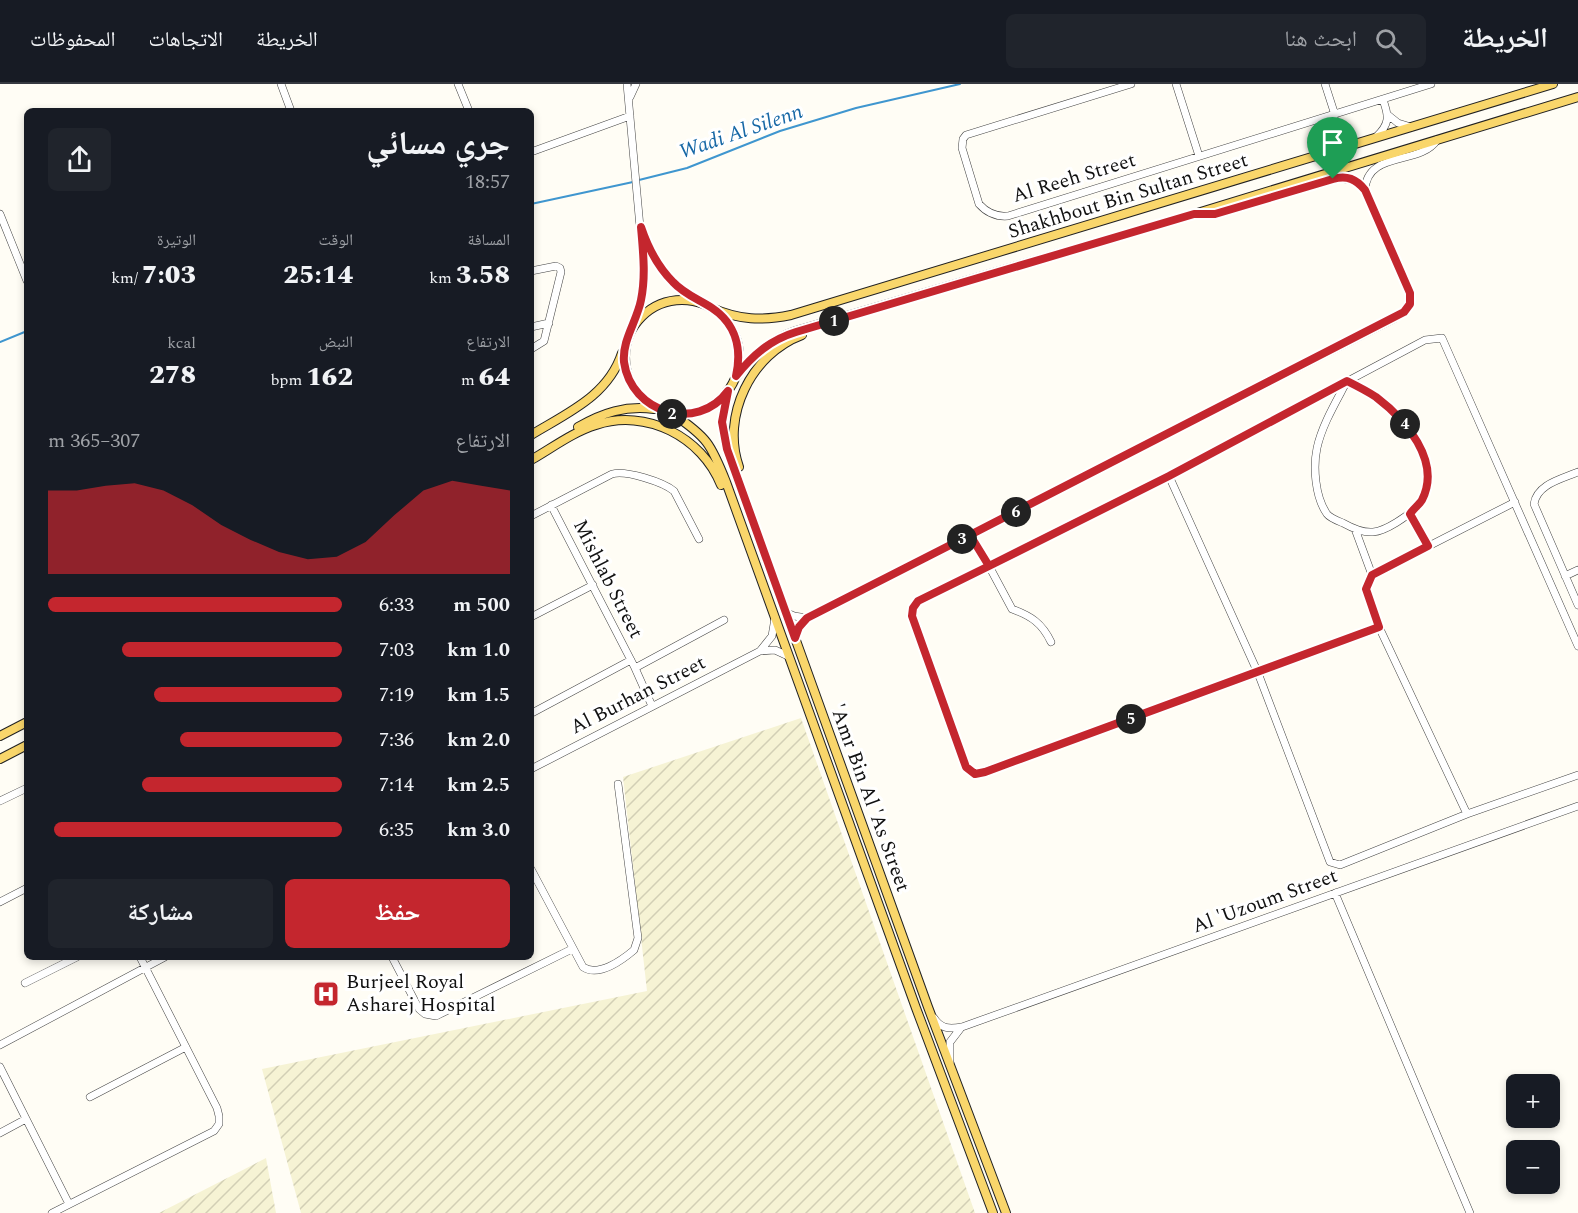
<!DOCTYPE html>
<html lang="ar">
<head>
<meta charset="utf-8">
<style>
  :root { --surface:#171b24; --page:#20242c; --text:#f1f3f6; --muted:#9ea1a6; --line:#363941; --accent:#c4262e }
  body { margin:0; font-family:Spectral,"Noto Naskh Arabic",serif; background:var(--page); color:var(--text); direction:rtl; height:100vh; display:flex; flex-direction:column; font-size:22px; white-space:nowrap }
  * { box-sizing:border-box; margin:0 }
  p { font-size:20px; color:var(--muted) }
  .icon { flex:none; width:33px; height:33px; fill:none; stroke:currentColor; stroke-width:2; stroke-linecap:round; stroke-linejoin:round }
  .map { position:relative; flex:1; overflow:hidden; direction:ltr }
  .side { position:absolute; left:24px; top:24px; width:510px; height:852px; display:flex; flex-direction:column; background:var(--surface); border-radius:9px; box-shadow:0 3px 9px #0003; direction:rtl }
  .side>* { flex:none }
  .tools { position:absolute; left:1506px; top:990px; display:grid; gap:12px }
  .tools a { display:grid; place-items:center; width:54px; height:54px; border-radius:9px; background:var(--surface); box-shadow:0 3px 9px #0003; font-size:30px }
  .pin { position:absolute; display:grid; place-items:center; width:51px; height:51px; color:#fff; margin:-62px -26px; border-radius:50% 50% 50% 0; rotate:-45deg; box-shadow:0 0 6px #0007 }
  .pin .icon { rotate:45deg }
  .km { position:absolute; width:30px; height:30px; margin:-15px; border-radius:50%; background:#222; color:#fff; font-size:16px; line-height:30px; text-align:center }
  .round { display:grid; place-items:center; flex:none; width:63px; height:63px; border-radius:9px; background:var(--page) }
  .head { display:flex; align-items:center; justify-content:space-between; height:102px; padding:0 24px }
  h1 { font-size:33px; font-weight:800; line-height:45px }
  .stats { display:grid; grid-template-columns:repeat(3,1fr); gap:9px; height:102px; padding:6px 24px }
  .stats div { display:grid; align-content:center }
  .stats b { font-size:26px; font-weight:800 }
  .stats small { font-size:16px; font-weight:400 }
  .stats p { font-size:16px }
  .chart { height:168px; padding:12px 24px }
  .chart p { display:flex; justify-content:space-between }
  .chart svg { width:100%; height:108px; margin-top:6px; fill:var(--accent); opacity:.7 }
  .cta { display:flex; gap:12px; margin-top:auto; padding:12px 24px }
  .cta a { flex:1; height:69px; border-radius:9px; background:var(--accent); color:#fff; font-size:24px; font-weight:800; line-height:69px; text-align:center }
  .cta a+a { background:var(--page); color:var(--text) }
  ul { padding:0 24px; list-style:none; font-size:20px }
  li { display:grid; grid-template-columns:96px 72px 1fr; align-items:center; height:45px }
  li i { height:15px; border-radius:8px; background:var(--accent) }
  header { display:flex; align-items:center; gap:36px; box-sizing:border-box; height:84px; padding:0 30px; background:var(--surface); border-bottom:2px solid var(--line) }
  header strong { font-size:28px }
  nav { display:flex; gap:33px; margin-inline-start:auto; font-size:21px }
  .search { width:420px; height:54px; background:var(--page); display:flex; align-items:center; gap:15px; box-sizing:border-box; padding:0 21px; border-radius:9px; color:var(--muted); font-size:22px }
  .map>svg:first-child { display:block }
  .farmland { fill:url(#farmland-furrows) }
  .lines { fill:none; stroke-linecap:round; stroke-linejoin:round }
  .stream { stroke:#3f96cf; stroke-width:2 }
  .minor-casing { stroke:#444; stroke-width:8 }
  .major-casing { stroke:#222; stroke-width:10 }
  .minor { stroke:#fff; stroke-width:7 }
  .major { stroke:#f9d66b; stroke-width:8 }
  .route-casing { stroke:#fff; stroke-width:12 }
  .route { stroke:#c4262e; stroke-width:8 }
  .labels { text-anchor:middle; dominant-baseline:central; stroke-width:6; stroke-linejoin:round; paint-order:stroke }
  .street-label { font-size:20px; fill:#111; stroke:#fff }
  .poi-label { font-size:20px; fill:#111; stroke:#fff; text-anchor:start }
  .water-label { font-size:21px; font-style:italic; fill:#1768a6; stroke:#fff }
</style>
</head>
<body>
<header>
<strong>الخريطة</strong>
<div class="search"><svg class="icon" aria-label="search" viewBox="0 0 24 24"><circle cx="10" cy="10" r="6"/><path d="M15 15l6 6"/></svg>ابحث هنا</div>
<nav><a>الخريطة</a><a>الاتجاهات</a><a>المحفوظات</a></nav>
</header>
<div class="map">
<svg width="1578" height="1129" viewBox="0 0 1578 1129">
  <defs>
    <pattern id="farmland-furrows" width="10" height="10" patternUnits="userSpaceOnUse" patternTransform="scale(1.5)"><rect width="10" height="10" fill="#f6f3d4"/><path d="M-1 1l2-2M0 10L10 0M9 11l2-2" fill="none" stroke="#d2cfb5"/></pattern>
  </defs>
  <rect width="100%" height="100%" fill="#fffdf5"/>
  <path class="farmland" d="M 801,634 L 975,1129 L 301,1129 L 262,985 L 647,907 L 623,693 Z
    M 266,1074 L 276,1129 L 159,1129 Z"/>
  <g class="lines">
    <path class="stream" d="M 639,96 L 687,84 L 780,47 L 856,24 L 960,0
      M 531,120 L 633,98
      M 0,258 L 27,247"/>
    <g class="minor-casing">
      <path id="minor" d="M 281,0 L 291,27
        M 458,0 L 469,27
        M 627,0 L 644,187 L 642,215 L 634,241
        M 1131,0 L 966,51 L 963,55 L 962,64 L 979,120 C 987,129 996,133 1008,132 L 1431,0
        M 1176,0 L 1199,72
        M 1325,0 L 1335,31
        M 630,13 L 636,0
        M 1388,31 L 1398,39 L 1411,43
        M 1376,53 C 1390,40 1389,32 1383,16
        M 531,68 L 630,32
        M 1365,106 C 1367,66 1420,82 1437,56
        M 0,130 L 27,197
        M 644,154 C 653,183 676,203 701,219
        M 531,187 L 556,182 L 560,184 L 561,188 L 544,257 L 531,265
        M 531,243 L 549,239
        M 1347,297 C 1356,302 1367,307 1375,313 C 1407,335 1448,385 1416,423 C 1408,432 1386,447 1373,448 C 1363,449 1352,444 1343,439 C 1338,437 1330,434 1327,430 C 1315,413 1313,383 1317,364 C 1322,341 1336,318 1347,297 Z
        M 1578,388 C 1562,395 1537,400 1534,420 L 1578,521
        M 1169,392 L 1258,589 L 1330,778 L 1340,781 L 1467,730 L 1578,691
        M 551,421 L 635,584 L 652,622
        M 1409,430 L 1428,462
        M 531,432 L 612,390 C 626,386 663,398 674,407 L 699,455
        M 1355,445 L 1372,491
        M 970,451 L 989,482 L 1012,525 C 1031,532 1042,539 1051,558
        M 1565,492 L 1578,486
        M 785,528 L 794,532 L 807,534
        M 531,533 L 593,501
        M 1379,543 L 1258,589 L 975,690 L 966,683 L 912,532 L 913,524 L 918,517 L 1169,392 L 1425,256 L 1442,254 L 1578,562
        M 795,553 L 799,543 L 807,534 L 1394,235 C 1410,224 1412,216 1406,198 L 1365,106 L 1355,97 L 1339,94 L 1215,130 L 1194,130
        M 760,567 L 775,566 L 788,572
        M 635,584 L 724,536
        M 532,629 L 631,576
        M 531,685 L 760,567 L 772,552 L 775,534
        M 0,717 L 27,704
        M 1467,730 L 1379,543 L 1366,505 L 1372,491 L 1515,418
        M 531,785 L 583,883 C 598,893 621,877 634,866 L 638,854 L 618,700
        M 1335,809 L 1470,1129
        M 0,818 L 27,804
        M 392,873 L 419,925 L 425,930 L 436,932 L 572,865
        M 25,899 L 77,873
        M 934,934 C 941,945 949,945 962,943 L 1578,722
        M 0,961 L 165,873
        M 950,978 L 950,958 L 960,945
        M 0,983 L 69,1120
        M 90,1013 L 186,963
        M 0,1049 L 26,1035
        M 52,1129 L 214,1047 L 219,1040 L 219,1032 L 217,1024 L 140,873"/>
    </g>
    <g class="major-casing">
      <path id="major" d="M625 273a57 57 0 1 1 114 0a57 57 0 1 1-114 0Z
        M 712,224 C 739,236 762,237 791,231 L 1553,0
        M 736,293 C 753,271 770,256 796,247 L 1194,130 L 1578,13
        M 727,307 L 722,338 L 727,365 L 928,923 L 1006,1129
        M 673,330 C 707,353 711,360 726,398 L 916,924 L 993,1129
        M 578,343 C 602,329 626,321 654,325
        M 531,351 C 567,329 608,312 622,269
        M 531,376 C 552,364 573,348 596,341 C 646,324 702,353 721,401
        M 739,383 C 721,332 751,270 802,251
        M 0,652 L 27,638
        M 0,675 L 27,661"/>
    </g>
    <use href="#minor" class="minor"/>
    <use href="#major" class="major"/>
  </g>
  <g class="lines">
    <g class="route-casing">
      <path id="route" d="M 1333,95 L 1215,130 L 1194,130 L 796,248 C 770,256 753,271 736,292 C 742,265 736,240 712,224 C 698,215 684,210 673,198 C 657,182 648,164 641,143 C 643,167 646,192 641,216 C 637,237 622,256 624,278 C 631,329 697,349 728,307 L 722,338 L 727,365 L 795,554 L 799,543 L 807,534 L 970,451 L 989,482 L 1169,392 L 1347,297 C 1357,302 1367,307 1376,313 C 1405,335 1442,377 1422,416 C 1419,421 1413,425 1410,430 L 1428,462 L 1372,491 L 1366,505 L 1379,543 L 985,688 L 975,690 L 966,683 L 912,532 L 913,524 L 918,517 L 989,482 L 970,451 L 1404,228 L 1410,220 L 1410,209 L 1365,106 C 1356,95 1347,91 1333,95"/>
    </g>
    <use href="#route" class="route"/>
  </g>
  <defs>
    <g id="hospital-square" transform="scale(1.35)"><rect x="-9" y="-9" width="18" height="18" rx="4" fill="#c4262e" stroke="#fff"/><path d="M-5-5h3v3.5h4V-5h3V5h-3V1.5h-4V5h-3Z" fill="#fff"/></g>
  </defs>
  <g fill-rule="evenodd">
    <use href="#hospital-square" x="326" y="910"/>
  </g>
  <g class="labels">
    <g class="street-label">
      <text transform="translate(1074 94) rotate(-17)">Al Reeh Street</text>
      <text transform="translate(1128 112) rotate(-17)">Shakhbout Bin Sultan Street</text>
      <text transform="translate(608 495) rotate(63)">Mishlab Street</text>
      <text transform="translate(638 611) rotate(-27)">Al Burhan Street</text>
      <text transform="translate(870 714) rotate(70)">'Amr Bin Al 'As Street</text>
      <text transform="translate(1265 817) rotate(-20)">Al 'Uzoum Street</text>
    </g>
    <g class="poi-label">
      <text x="346" y="898">Burjeel Royal<tspan x="346" dy="23">Asharej Hospital</tspan></text>
    </g>
    <g class="water-label">
      <text transform="translate(741 48) rotate(-19)">Wadi Al Silenn</text>
    </g>
  </g>
</svg>
<div class="tools">
<a>+</a>
<a>−</a>
</div>
<div class="pin" style="left:1333px;top:95px;background:#1e9e55"><svg class="icon" aria-label="arrive" viewBox="0 0 24 24"><path d="M6 21V4h12l-3 4 3 4H6"/></svg></div>
<b class="km" style="left:834px;top:237px">1</b>
<b class="km" style="left:672px;top:330px">2</b>
<b class="km" style="left:962px;top:455px">3</b>
<b class="km" style="left:1405px;top:340px">4</b>
<b class="km" style="left:1131px;top:635px">5</b>
<b class="km" style="left:1016px;top:428px">6</b>
<section class="side">
<div class="head"><div><h1>جري مسائي</h1><p>18:57</p></div><a class="round"><svg class="icon" aria-label="share" viewBox="0 0 24 24"><path d="M12 15V3M7 8l5-5 5 5M5 13v7h14v-7"/></svg></a></div>
<div class="stats">
<div><p>المسافة</p><b>3.58<small> km</small></b></div>
<div><p>الوقت</p><b>25:14</b></div>
<div><p>الوتيرة</p><b>7:03<small> /km</small></b></div>
</div>
<div class="stats">
<div><p>الارتفاع</p><b>64<small> m</small></b></div>
<div><p>النبض</p><b>162<small> bpm</small></b></div>
<div><p>kcal</p><b>278</b></div>
</div>
<div class="chart"><p><span>الارتفاع</span>307–365 m</p>
<svg viewBox="0 0 160 44" preserveAspectRatio="none"><path d="M0 44V10L10 10L20 8L30 7L40 10L50 16L60 24L70 30L80 35L90 38L100 37L110 31L120 20L130 10L140 6L150 8L160 10V44z"/></svg>
</div>
<ul>
<li><b>500 m</b>6:33<i style="width:100%"></i></li>
<li><b>1.0 km</b>7:03<i style="width:75%"></i></li>
<li><b>1.5 km</b>7:19<i style="width:64%"></i></li>
<li><b>2.0 km</b>7:36<i style="width:55%"></i></li>
<li><b>2.5 km</b>7:14<i style="width:68%"></i></li>
<li><b>3.0 km</b>6:35<i style="width:98%"></i></li>
</ul>
<div class="cta"><a>حفظ</a><a>مشاركة</a></div>
</section>
</div>
</body>
</html>
